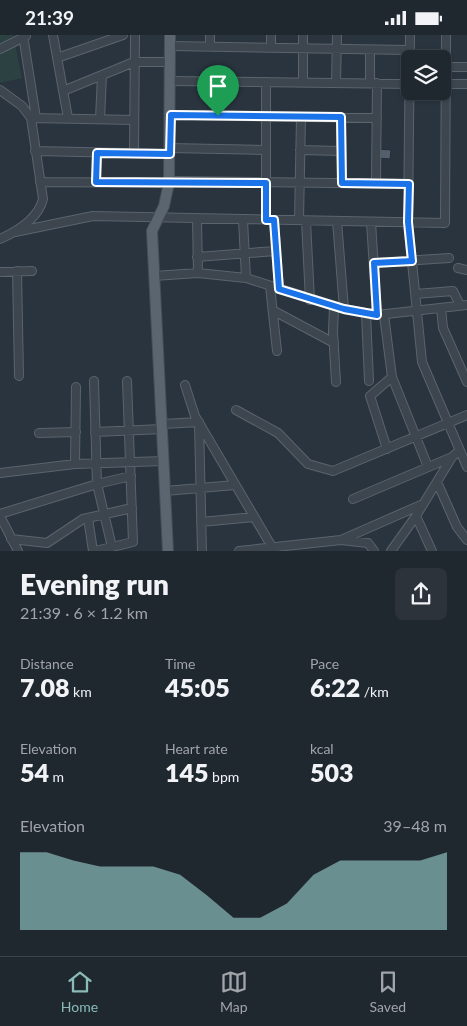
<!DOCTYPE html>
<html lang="en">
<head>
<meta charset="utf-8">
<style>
  :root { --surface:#1f272f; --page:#2c333b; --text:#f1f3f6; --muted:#a1a5aa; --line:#3c444b; --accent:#8bbbb9 }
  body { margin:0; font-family:Lato,sans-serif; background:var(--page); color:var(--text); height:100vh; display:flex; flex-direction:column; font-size:19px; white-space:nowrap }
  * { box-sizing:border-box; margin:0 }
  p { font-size:16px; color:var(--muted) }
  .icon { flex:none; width:28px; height:28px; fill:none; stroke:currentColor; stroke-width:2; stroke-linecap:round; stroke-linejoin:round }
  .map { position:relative; height:516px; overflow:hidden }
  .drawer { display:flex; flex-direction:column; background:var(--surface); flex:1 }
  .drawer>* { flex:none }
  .controls { position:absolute; left:401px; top:15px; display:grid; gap:10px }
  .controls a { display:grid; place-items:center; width:50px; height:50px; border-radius:8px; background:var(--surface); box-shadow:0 1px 4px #0004,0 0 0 1px var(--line); font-size:25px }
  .pin { position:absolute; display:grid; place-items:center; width:42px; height:42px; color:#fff; margin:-51px -21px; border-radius:50% 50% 50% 0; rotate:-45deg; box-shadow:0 0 5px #0007 }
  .pin .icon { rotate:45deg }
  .round { display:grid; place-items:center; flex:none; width:52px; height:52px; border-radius:8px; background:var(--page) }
  .overview { display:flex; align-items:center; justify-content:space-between; height:85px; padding:0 20px }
  h1 { font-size:28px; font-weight:800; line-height:38px }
  .figures { display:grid; grid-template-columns:repeat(3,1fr); gap:8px; height:85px; padding:5px 20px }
  .figures div { display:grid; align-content:center }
  .figures b { font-size:25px; font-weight:800 }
  .figures small { font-size:14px; font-weight:400 }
  .figures p { font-size:14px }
  .chart { height:140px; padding:10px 20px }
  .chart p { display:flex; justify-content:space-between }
  .chart svg { width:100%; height:90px; margin-top:5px; fill:var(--accent); opacity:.7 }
  .status { display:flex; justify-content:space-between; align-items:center; height:35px; padding:0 25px; background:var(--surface); direction:ltr }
  .status svg { height:14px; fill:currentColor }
  .tabs { display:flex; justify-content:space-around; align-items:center; height:70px; border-top:1px solid var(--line); background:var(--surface); font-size:14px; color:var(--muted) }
  .tabs a { display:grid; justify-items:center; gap:2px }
  .tabs .current { color:var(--accent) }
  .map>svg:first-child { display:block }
  .green { fill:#2c4141 }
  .building { fill:#545f6d; stroke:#232d37 }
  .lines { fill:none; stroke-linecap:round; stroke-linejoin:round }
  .minor-casing { stroke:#5a646d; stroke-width:10 }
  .major-casing { stroke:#464f59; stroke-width:12 }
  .minor { stroke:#3d464f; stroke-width:8 }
  .major { stroke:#5b656f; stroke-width:10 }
  .route-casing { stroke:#fff; stroke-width:10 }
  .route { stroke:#1a73e8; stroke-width:6 }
</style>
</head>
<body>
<div class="status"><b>21:39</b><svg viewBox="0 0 49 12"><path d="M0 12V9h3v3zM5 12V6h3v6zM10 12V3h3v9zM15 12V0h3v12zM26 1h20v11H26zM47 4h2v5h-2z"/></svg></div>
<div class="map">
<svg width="467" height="516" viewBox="0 0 467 516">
  <rect width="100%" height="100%" fill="#29343f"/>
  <path class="green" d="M 0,0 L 13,0 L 22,43 L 0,48 Z"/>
  <path class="building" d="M 377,114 L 391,115 L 390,124 L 377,123 Z"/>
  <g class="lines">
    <g class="minor-casing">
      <path id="minor" d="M 23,0 L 36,83
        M 53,0 L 68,83
        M 210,0 L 210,12
        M 410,0 L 408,187 L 422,327 L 467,432
        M 170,11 L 409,15
        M 271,12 L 271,0
        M 0,14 L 26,1
        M 370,15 L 370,48
        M 57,23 L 123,0
        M 446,32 L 467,32
        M 171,46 L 410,49
        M 266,47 L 266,185
        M 303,47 L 303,0
        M 336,48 L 337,0
        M 442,49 L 467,49
        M 0,55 L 22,71 L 31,83 L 43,164 C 38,184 18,196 0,204
        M 63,56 L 134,27 L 170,27
        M 171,80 L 377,83
        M 341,82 L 342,148
        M 31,83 L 134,85
        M 100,84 L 102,40
        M 170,113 L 266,115
        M 300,115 L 341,116
        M 35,116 L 170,119
        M 134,118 L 135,0
        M 169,146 L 409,149
        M 40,147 L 169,148
        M 96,147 L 97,118
        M 376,148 L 377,48
        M 197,184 L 198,238
        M 243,185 L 246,243
        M 274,185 L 279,254
        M 299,185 L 301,82
        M 306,186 L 310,265
        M 337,186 L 344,274
        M 371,187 L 377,280
        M 15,197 L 93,181 L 445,188 L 446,0
        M 197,222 L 275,216
        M 374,228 L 449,223
        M 458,233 L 467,235
        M 17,236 L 19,341
        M 0,237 L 32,236
        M 154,241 L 198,238 L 246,243 L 344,274 L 377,280 L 467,270
        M 270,251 L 277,316
        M 416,259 L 453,256 L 460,270
        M 334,271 L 333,297 L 336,347
        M 441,273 L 443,293 L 467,347
        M 274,276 L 334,308
        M 366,279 L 369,346
        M 384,280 L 392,342 L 428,432
        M 94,346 L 97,449 L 112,512
        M 185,350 L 195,381 L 272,512
        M 236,375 L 278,398 L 308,429 L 333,436 L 467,380
        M 163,389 L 199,387
        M 199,389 L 202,516
        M 95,397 L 163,394
        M 39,398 L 76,397
        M 387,414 L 370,361 L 392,342
        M 75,429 L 76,352
        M 0,438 L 75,429 L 164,426
        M 437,447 L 457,492 L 467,505
        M 165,456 L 235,450
        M 353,464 L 452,422
        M 0,479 L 97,449 L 131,441
        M 0,481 L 18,516
        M 416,481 L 432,516
        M 88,483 L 93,516
        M 201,487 L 254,482
        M 11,504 L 47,508 L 83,484 L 132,473
        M 341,505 L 423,469
        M 95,516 L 133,507 L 127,346
        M 239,516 L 341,505 L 368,508 L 374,516
        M 391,516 L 416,481 L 452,422 L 459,416"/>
    </g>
    <g class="major-casing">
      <path id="major" d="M 168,516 L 152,196 L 164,171 L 169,148 L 170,0"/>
    </g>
    <use href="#minor" class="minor"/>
    <use href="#major" class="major"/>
  </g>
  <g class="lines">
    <g class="route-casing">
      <path id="route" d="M 171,80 L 341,82 L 342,148 L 409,149 L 408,187 L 412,226 L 374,228 L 377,280 L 344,274 L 279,254 L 274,185 L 266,185 L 266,148 L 96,147 L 97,118 L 170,119 Z"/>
    </g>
    <use href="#route" class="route"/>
  </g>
</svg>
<div class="controls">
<a><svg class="icon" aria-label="layers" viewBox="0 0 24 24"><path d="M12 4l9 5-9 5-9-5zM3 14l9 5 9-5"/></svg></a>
</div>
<div class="pin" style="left:218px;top:81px;background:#1e9e55"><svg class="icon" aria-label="arrive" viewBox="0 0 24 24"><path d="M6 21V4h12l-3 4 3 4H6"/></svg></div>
</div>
<section class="drawer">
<div class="overview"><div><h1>Evening run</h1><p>21:39 · 6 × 1.2 km</p></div><a class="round"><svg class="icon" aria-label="share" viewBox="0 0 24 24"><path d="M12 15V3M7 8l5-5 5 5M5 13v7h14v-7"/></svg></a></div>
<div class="figures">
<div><p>Distance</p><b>7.08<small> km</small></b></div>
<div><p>Time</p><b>45:05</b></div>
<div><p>Pace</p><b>6:22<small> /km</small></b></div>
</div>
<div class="figures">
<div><p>Elevation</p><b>54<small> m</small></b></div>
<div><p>Heart rate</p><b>145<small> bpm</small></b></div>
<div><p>kcal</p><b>503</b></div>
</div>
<div class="chart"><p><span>Elevation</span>39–48 m</p>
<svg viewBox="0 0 160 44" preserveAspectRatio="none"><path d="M0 44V6L10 6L20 10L30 13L40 13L50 13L60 17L70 27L80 38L90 38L100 31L110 17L120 10L130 10L140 10L150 10L160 6V44z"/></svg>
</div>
</section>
<nav class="tabs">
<a class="current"><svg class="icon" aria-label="home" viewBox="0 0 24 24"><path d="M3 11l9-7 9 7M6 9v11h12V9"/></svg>Home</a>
<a><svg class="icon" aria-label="map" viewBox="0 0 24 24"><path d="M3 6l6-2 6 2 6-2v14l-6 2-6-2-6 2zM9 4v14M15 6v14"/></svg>Map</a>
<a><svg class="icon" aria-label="saved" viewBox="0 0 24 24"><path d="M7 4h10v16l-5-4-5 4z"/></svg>Saved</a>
</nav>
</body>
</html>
